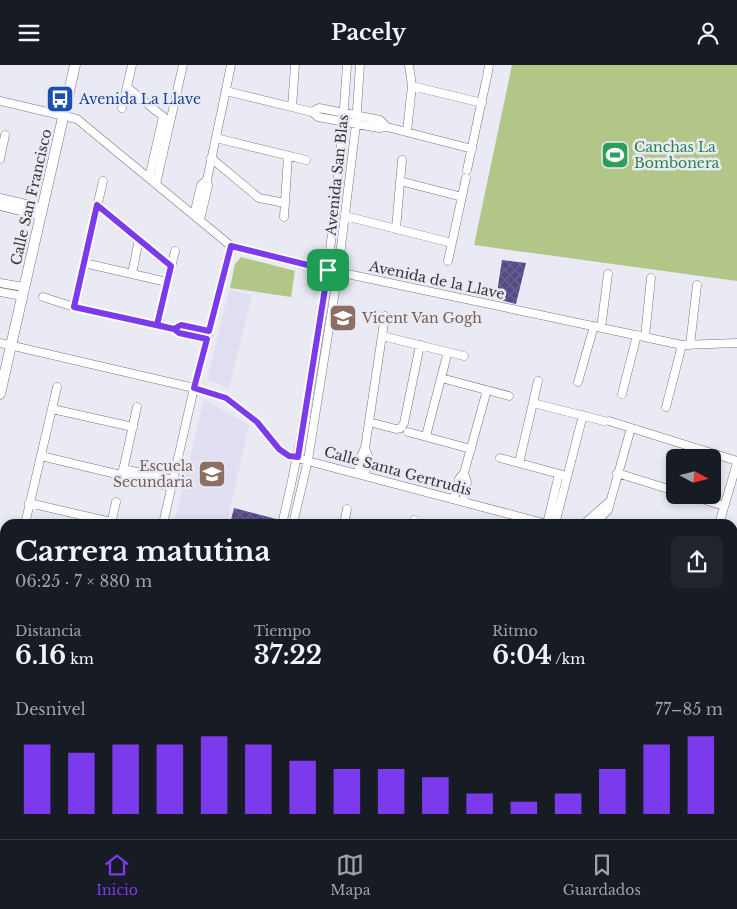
<!DOCTYPE html>
<html lang="es">
<head>
<meta charset="utf-8">
<style>
  :root { --surface:#171b24; --page:#20242c; --text:#f1f3f6; --muted:#9ea1a6; --line:#363941; --accent:#7c3aed }
  body { margin:0; font-family:"Libre Baskerville",serif; background:var(--page); color:var(--text); height:100vh; display:flex; flex-direction:column; font-size:19px; white-space:nowrap }
  * { box-sizing:border-box; margin:0 }
  p { font-size:16px; color:var(--muted) }
  .icon { flex:none; width:28px; height:28px; fill:none; stroke:currentColor; stroke-width:2; stroke-linecap:round; stroke-linejoin:round }
  .map { position:relative; flex:1; overflow:hidden }
  .panel { position:absolute; left:0px; top:454px; width:738px; height:321px; display:flex; flex-direction:column; background:var(--surface); border-radius:15px 15px 0 0; box-shadow:0 2px 8px #0003 }
  .panel>* { flex:none }
  .needle { width:32px; rotate:97deg }
  .controls { position:absolute; left:666px; top:384px; display:grid; gap:10px }
  .controls a { display:grid; place-items:center; width:55px; height:55px; border-radius:8px; background:var(--surface); box-shadow:0 2px 8px #0003; font-size:25px }
  .pin { position:absolute; display:grid; place-items:center; width:42px; height:42px; color:#fff; margin:-21px; border-radius:10px; box-shadow:0 2px 8px #0006 }
  .round { display:grid; place-items:center; flex:none; width:52px; height:52px; border-radius:8px; background:var(--page) }
  .overview { display:flex; align-items:center; justify-content:space-between; height:85px; padding:0 15px }
  h1 { font-size:28px; font-weight:700; line-height:38px }
  .metrics { display:grid; grid-template-columns:repeat(3,1fr); gap:8px; height:85px; padding:5px 15px }
  .metrics div { display:grid; align-content:center }
  .metrics b { font-size:25px; font-weight:700 }
  .metrics small { font-size:14px; font-weight:400 }
  .metrics p { font-size:14px }
  .chart { height:140px; padding:10px 15px }
  .chart p { display:flex; justify-content:space-between }
  .chart svg { width:100%; height:90px; margin-top:5px; stroke:var(--accent); stroke-width:6 }
  header { display:flex; justify-content:space-between; align-items:center; height:65px; padding:0 15px; background:var(--surface); font-size:22px; font-weight:700 }
  .menu { display:flex; justify-content:space-around; align-items:center; height:70px; border-top:1px solid var(--line); background:var(--surface); font-size:14px; color:var(--muted) }
  .menu a { display:grid; justify-items:center; gap:2px }
  .menu .current { color:var(--accent) }
  .map>svg:first-child { display:block }
  .built { fill:#e0dff1 }
  .green { fill:#b2c688 }
  .building { fill:url(#building-cross-hatch) }
  .lines { fill:none; stroke-linecap:round; stroke-linejoin:round }
  .minor-casing { stroke:#77767f; stroke-width:9 }
  .tertiary-casing { stroke:#77767f; stroke-width:11 }
  .minor { stroke:#fff; stroke-width:8 }
  .tertiary { stroke:#fff; stroke-width:10 }
  .route-casing { stroke:#fff; stroke-width:10 }
  .route { stroke:#7c3aed; stroke-width:6 }
  .labels { text-anchor:middle; dominant-baseline:central; stroke-width:5; stroke-linejoin:round; paint-order:stroke }
  .transit-label { font-size:14px; fill:#164399; stroke:#eaeaf4; text-anchor:start }
  .leisure-label { font-size:14px; fill:#27864d; stroke:#eaeaf4; text-anchor:start }
  .street-label { font-size:14px; fill:#353538; stroke:#eaeaf4 }
  .education-label { font-size:14px; fill:#785e54; stroke:#eaeaf4; text-anchor:start }
</style>
</head>
<body>
<header><svg class="icon" aria-label="menu" viewBox="0 0 24 24"><path d="M4 6h16M4 12h16M4 18h16"/></svg>Pacely<svg class="icon" aria-label="person" viewBox="0 0 24 24"><circle cx="12" cy="8" r="4"/><path d="M4 21q1-7 8-7t8 7"/></svg></header>
<div class="map">
<svg width="737" height="774" viewBox="0 0 737 774">
  <defs>
    <pattern id="building-cross-hatch" width="8" height="8" patternUnits="userSpaceOnUse" patternTransform="scale(1.25)"><rect width="8" height="8" fill="#544b85"/><path d="M0 0l8 8M0 8l8-8" fill="none" stroke="#6a6391"/></pattern>
  </defs>
  <rect width="100%" height="100%" fill="#eaeaf4"/>
  <path class="built" d="M 229,225 L 252,230 L 229,323 L 207,314 Z
    M 204,335 L 249,360 L 227,459 L 174,459 Z"/>
  <path class="green" d="M 512,0 L 737,0 L 737,216 L 474,180 Z
    M 241,192 L 295,206 L 291,232 L 230,223 L 235,199 Z
    M 0,740 L 5,741 L 5,770 L 11,770 L 10,774 L 0,774 Z"/>
  <path class="building" d="M 502,195 L 526,198 L 516,239 L 496,234 Z
    M 234,443 L 276,454 L 275,459 L 230,459 Z
    M 736,520 L 737,520 L 737,652 L 732,651 L 732,534 Z"/>
  <g class="lines">
    <g class="minor-casing">
      <path id="minor" d="M 487,12 L 489,0
        M 412,21 L 482,38
        M 127,22 L 166,54
        M 226,26 L 312,47 L 318,52 L 379,63 L 387,62 L 472,84
        M 0,36 L 77,54 L 231,181 L 338,207 L 682,280 L 737,278
        M 292,42 L 295,0
        M 122,43 L 132,0
        M 312,47 L 319,43 L 380,55 L 387,62
        M 221,49 L 231,0
        M 407,66 L 412,21 L 409,0
        M 216,73 L 306,95
        M 211,93 L 259,133 L 285,138
        M 0,94 L 5,70
        M 467,105 L 486,16
        M 149,113 L 163,52
        M 400,116 L 462,132
        M 156,119 L 183,0
        M 0,133 L 43,143
        M 97,140 L 171,201
        M 0,141 L 41,151
        M 194,150 L 201,120 L 207,115
        M 345,151 L 452,178
        M 284,152 L 288,91
        M 200,155 L 208,121 L 207,115 L 220,53
        M 396,164 L 402,95
        M 448,196 L 466,113
        M 84,198 L 167,217
        M 132,209 L 139,174
        M 0,218 L 24,222
        M 0,227 L 22,231
        M 43,232 L 74,242 L 174,264 L 179,268 L 207,274
        M 74,242 L 103,116
        M 157,260 L 175,186
        M 601,263 L 608,209
        M 174,264 L 181,260 L 209,266
        M 382,271 L 464,291
        M 645,272 L 651,213
        M 0,278 L 194,323 L 226,333 L 257,357 L 279,384 L 289,391 L 547,459
        M 690,280 L 697,220
        M 441,313 L 509,331
        M 578,317 L 594,261
        M 622,329 L 637,270
        M 533,338 L 604,356
        M 666,342 L 682,280
        M 52,344 L 133,362
        M 609,356 L 737,396
        M 369,357 L 396,364 L 401,363 L 404,358 L 420,280
        M 408,367 L 471,384
        M 426,371 L 446,294
        M 365,383 L 368,391 L 365,410
        M 41,391 L 171,422
        M 500,393 L 567,411
        M 519,398 L 538,316
        M 123,404 L 173,415
        M 617,408 L 675,426
        M 358,409 L 361,391 L 365,383 L 385,251
        M 122,410 L 137,342
        M 689,430 L 724,441
        M 454,434 L 459,414 L 464,408 L 487,325
        M 463,436 L 467,417 L 464,408
        M 29,438 L 111,457
        M 25,459 L 57,322
        M 111,459 L 116,437
        M 163,459 L 194,323 L 231,181
        M 282,459 C 318,309 337,154 347,0
        M 293,459 L 308,395 L 338,207 L 356,59 L 360,0
        M 344,459 L 347,444
        M 413,459 L 414,455
        M 547,459 L 559,409
        M 555,459 L 583,350
        M 584,459 L 609,437
        M 594,459 L 608,445 L 631,363
        M 719,459 L 737,398
        M 0,562 L 5,541
        M 0,580 L 5,581
        M 0,629 L 5,630
        M 0,679 L 5,680
        M 510,772 L 515,774
        M 206,774 L 207,770
        M 219,774 L 220,770
        M 472,774 L 473,772
        M 562,774 L 564,770
        M 626,774 L 627,770"/>
    </g>
    <g class="tertiary-casing">
      <path id="tertiary" d="M 0,329 L 75,0
        M 0,733 L 5,734
        M 171,770 L 190,774"/>
    </g>
    <use href="#minor" class="minor"/>
    <use href="#tertiary" class="tertiary"/>
  </g>
  <g class="lines">
    <g class="route-casing">
      <path id="route" d="M 328,205 L 231,181 L 209,266 L 181,260 L 174,264 L 157,260 L 171,201 L 97,140 L 74,242 L 174,264 L 179,268 L 207,274 L 194,323 L 226,333 L 257,357 L 279,384 L 289,391 L 298,392 L 328,205"/>
    </g>
    <use href="#route" class="route"/>
  </g>
  <defs>
    <g id="bus-square" transform="scale(1.4375)"><rect x="-9" y="-9" width="18" height="18" rx="4" fill="#1a4fb4" stroke="#eaeaf4"/><path d="M-5-6H5V4H4V6H2V4H-2V6H-4V4H-5ZM-3.5-4V0h7V-4ZM-3.5 1.2v1.5H-2V1.2ZM2 1.2v1.5H3.5V1.2Z" fill="#fff"/></g>
    <g id="stadium-square" transform="scale(1.4375)"><rect x="-9" y="-9" width="18" height="18" rx="4" fill="#2e9e5b" stroke="#eaeaf4"/><path d="M0-5a6.5 5 0 1 0 0 10a6.5 5 0 1 0 0-10ZM-3.5-1.8h7v3.6h-7Z" fill="#fff"/></g>
    <g id="school-square" transform="scale(1.4375)"><rect x="-9" y="-9" width="18" height="18" rx="4" fill="#8d6e63" stroke="#eaeaf4"/><path d="M0-5L7-2L0 1L-7-2ZM-4 1L0 2.5L4 1V4Q0 6-4 4Z" fill="#fff"/></g>
  </defs>
  <g fill-rule="evenodd">
    <use href="#bus-square" x="60" y="34"/>
    <use href="#stadium-square" x="615" y="90"/>
    <use href="#school-square" x="343" y="253"/>
    <use href="#school-square" x="212" y="409"/>
  </g>
  <g class="labels">
    <g class="transit-label">
      <text x="79" y="34">Avenida La Llave</text>
    </g>
    <g class="leisure-label">
      <text x="634" y="82">Canchas La<tspan x="634" dy="16">Bombonera</tspan></text>
    </g>
    <g class="street-label">
      <text transform="translate(337 110) rotate(-84)">Avenida San Blas</text>
      <text transform="translate(31 132) rotate(-77)">Calle San Francisco</text>
      <text transform="translate(437 215) rotate(12)">Avenida de la Llave</text>
      <text transform="translate(398 406) rotate(15)">Calle Santa Gertrudis</text>
    </g>
    <g class="education-label">
      <text x="362" y="253">Vicent Van Gogh</text>
      <text x="193" y="401" text-anchor="end">Escuela<tspan x="193" dy="16">Secundaria</tspan></text>
    </g>
  </g>
</svg>
<div class="controls">
<a><svg class="needle" viewBox="-14 -14 28 28"><path d="M0-13l5 13h-10z" fill="#e53935"/><path d="M0 13l5-13h-10z" fill="#9ea1a6"/></svg></a>
</div>
<div class="pin" style="left:328px;top:205px;background:#1e9e55"><svg class="icon" aria-label="arrive" viewBox="0 0 24 24"><path d="M6 21V4h12l-3 4 3 4H6"/></svg></div>
<section class="panel">
<div class="overview"><div><h1>Carrera matutina</h1><p>06:25 · 7 × 880 m</p></div><a class="round"><svg class="icon" aria-label="share" viewBox="0 0 24 24"><path d="M12 15V3M7 8l5-5 5 5M5 13v7h14v-7"/></svg></a></div>
<div class="metrics">
<div><p>Distancia</p><b>6.16<small> km</small></b></div>
<div><p>Tiempo</p><b>37:22</b></div>
<div><p>Ritmo</p><b>6:04<small> /km</small></b></div>
</div>
<div class="chart"><p><span>Desnivel</span>77–85 m</p>
<svg viewBox="0 0 160 44" preserveAspectRatio="none"><path d="M5 44V10M15 44V14M25 44V10M35 44V10M45 44V6M55 44V10M65 44V18M75 44V22M85 44V22M95 44V26M105 44V34M115 44V38M125 44V34M135 44V22M145 44V10M155 44V6"/></svg>
</div>
</section>
</div>
<nav class="menu">
<a class="current"><svg class="icon" aria-label="home" viewBox="0 0 24 24"><path d="M3 11l9-7 9 7M6 9v11h12V9"/></svg>Inicio</a>
<a><svg class="icon" aria-label="map" viewBox="0 0 24 24"><path d="M3 6l6-2 6 2 6-2v14l-6 2-6-2-6 2zM9 4v14M15 6v14"/></svg>Mapa</a>
<a><svg class="icon" aria-label="saved" viewBox="0 0 24 24"><path d="M7 4h10v16l-5-4-5 4z"/></svg>Guardados</a>
</nav>
</body>
</html>
